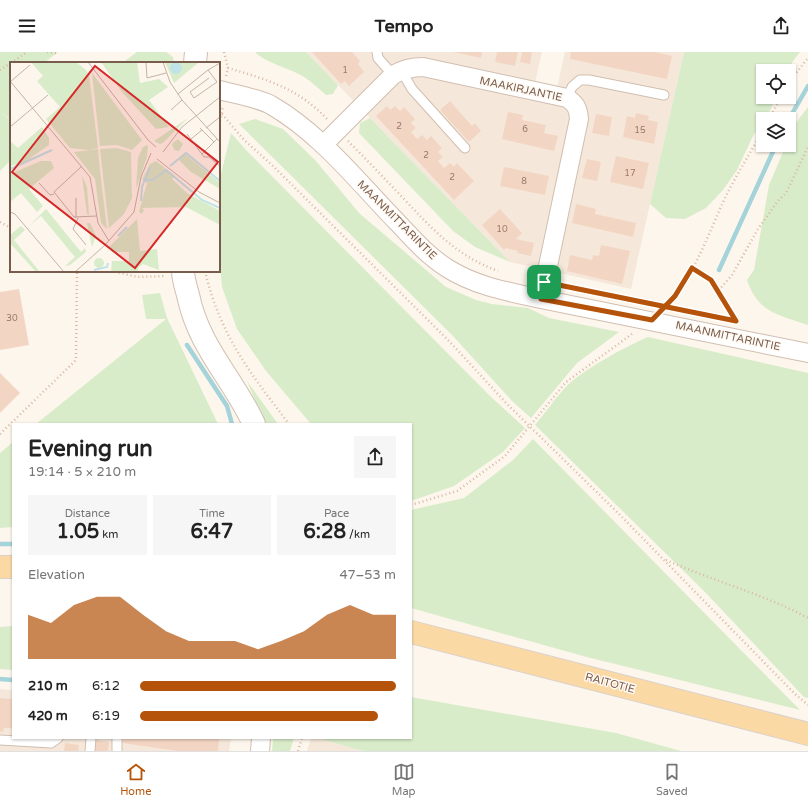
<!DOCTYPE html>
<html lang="en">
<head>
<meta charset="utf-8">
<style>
  :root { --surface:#fff; --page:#f6f6f6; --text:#222; --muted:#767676; --line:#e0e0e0; --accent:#b45309 }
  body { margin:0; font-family:"Varela Round",sans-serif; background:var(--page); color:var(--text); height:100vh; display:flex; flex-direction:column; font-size:15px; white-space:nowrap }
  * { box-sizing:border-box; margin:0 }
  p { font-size:13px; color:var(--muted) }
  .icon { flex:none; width:22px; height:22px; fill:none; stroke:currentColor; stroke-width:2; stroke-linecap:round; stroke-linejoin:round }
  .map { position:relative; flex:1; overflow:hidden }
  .sheet { position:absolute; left:12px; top:371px; width:400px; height:316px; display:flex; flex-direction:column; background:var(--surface); border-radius:0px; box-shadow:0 1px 3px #0004 }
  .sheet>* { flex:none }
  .buttons { position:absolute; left:756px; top:12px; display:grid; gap:8px }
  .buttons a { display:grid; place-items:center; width:40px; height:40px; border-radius:0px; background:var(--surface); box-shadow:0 1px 3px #0004; font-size:20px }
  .pin { position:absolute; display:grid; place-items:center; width:34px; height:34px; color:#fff; margin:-17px; border-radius:8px; box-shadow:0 2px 6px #0006 }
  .round { display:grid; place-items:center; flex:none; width:42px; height:42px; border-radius:0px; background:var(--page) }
  .head { display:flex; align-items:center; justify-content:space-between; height:68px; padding:0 16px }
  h1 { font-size:22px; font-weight:700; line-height:30px }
  .stats { display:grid; grid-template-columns:repeat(3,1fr); gap:6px; height:68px; padding:4px 16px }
  .stats div { display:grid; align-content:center; border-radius:0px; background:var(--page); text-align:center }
  .stats b { font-size:20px; font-weight:700 }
  .stats small { font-size:11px; font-weight:400 }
  .stats p { font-size:11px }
  .chart { height:112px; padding:8px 16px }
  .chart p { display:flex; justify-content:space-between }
  .chart svg { width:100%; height:72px; margin-top:4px; fill:var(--accent); opacity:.7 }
  ul { padding:0 16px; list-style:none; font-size:13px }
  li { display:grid; grid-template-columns:64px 48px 1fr; align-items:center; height:30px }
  li i { height:10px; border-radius:5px; background:var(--accent) }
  header { display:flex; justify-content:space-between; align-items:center; height:52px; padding:0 16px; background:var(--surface); font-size:18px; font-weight:700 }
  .tab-bar { display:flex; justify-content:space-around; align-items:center; height:56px; border-top:1px solid var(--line); background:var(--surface); font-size:11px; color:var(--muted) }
  .tab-bar a { display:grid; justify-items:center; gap:2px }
  .tab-bar .on { color:var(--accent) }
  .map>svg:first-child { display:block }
  .residential { fill:#f5e8da }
  .green { fill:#d8ecc9 }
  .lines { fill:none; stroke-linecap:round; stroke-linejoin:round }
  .stream { stroke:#a5d3da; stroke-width:4.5 }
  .building { fill:#f3d5c3 }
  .service-casing { stroke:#d1beb0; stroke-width:11 }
  .minor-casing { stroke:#d1beb0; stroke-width:20 }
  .tertiary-casing { stroke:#d1beb0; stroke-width:24 }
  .primary-casing { stroke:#dad1cd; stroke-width:24 }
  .path { stroke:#d9b8a5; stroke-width:2.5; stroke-dasharray:1 3; stroke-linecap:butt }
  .service { stroke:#fff; stroke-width:9 }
  .minor { stroke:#fff; stroke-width:18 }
  .tertiary { stroke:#fff; stroke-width:22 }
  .primary { stroke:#fbd9a5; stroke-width:22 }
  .route-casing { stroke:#fff; stroke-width:8 }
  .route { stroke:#b45309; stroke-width:5 }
  .labels { text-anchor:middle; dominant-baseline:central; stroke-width:3; stroke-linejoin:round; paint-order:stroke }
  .number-label { font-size:9px; fill:#987a6a }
  .street-label { font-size:11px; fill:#7a5c4d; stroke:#fffaf3 }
  .inset-river { fill:none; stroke:#bfe3e8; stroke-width:2 }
  .inset-road { fill:none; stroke:#c5b3a7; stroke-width:1 }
  .view { fill:#d62828; fill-opacity:0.15; stroke:#d62828; stroke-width:2 }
  .inset-edge { fill:none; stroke:#7a5c4d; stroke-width:2 }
</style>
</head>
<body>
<header><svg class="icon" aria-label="menu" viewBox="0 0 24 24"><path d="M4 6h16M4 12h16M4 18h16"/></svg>Tempo<svg class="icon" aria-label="share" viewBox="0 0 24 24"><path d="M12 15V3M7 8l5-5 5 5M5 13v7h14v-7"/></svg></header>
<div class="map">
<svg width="808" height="699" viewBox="0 0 808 699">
  <rect width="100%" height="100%" fill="#fdf6ec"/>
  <path class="residential" d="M 306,0 L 542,0 L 535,31 L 557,36 L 565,0 L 684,0 L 631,237 L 510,210 Z
    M 0,637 L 13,638 L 13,686 L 231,686 L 229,699 L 0,699 Z
    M 311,686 L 317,686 L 363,699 L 307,699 Z"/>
  <path class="green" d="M 0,0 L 58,0 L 44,11 L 11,11 L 11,68 L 2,61 L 11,69 L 11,108 L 0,119 Z
    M 137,0 L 166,0 L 173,5 L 174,11 L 122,11 Z
    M 255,0 L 306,0 L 338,33 L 333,42 L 326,43 C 319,37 312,30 304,25 C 290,16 265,11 255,0 Z
    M 684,0 L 800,0 L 793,9 L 788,19 L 763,19 L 763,45 L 776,45 L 771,57 L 753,84 L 737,118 L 723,138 L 706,156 L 685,167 L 666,166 L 650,152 Z
    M 808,55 L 808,273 C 779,263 758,261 747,228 L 754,218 L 769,133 L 786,93 L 789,93 C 789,77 799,67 808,55 Z
    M 370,66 L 510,210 L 475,195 L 453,179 L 359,81 L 360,71 Z
    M 255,67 L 283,77 L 316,109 L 359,161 L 446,235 L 476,248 L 492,252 L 528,256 L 549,266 L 619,280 L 577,311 L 531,366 L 512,349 L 453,284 L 239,72 Z
    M 231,81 L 247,99 L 491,345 L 525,376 L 503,400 L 454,434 L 411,449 L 411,372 L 311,372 L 266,319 L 237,277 L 222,235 L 219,200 L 220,126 Z
    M 160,241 L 167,266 L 218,372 L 36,372 L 166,267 L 146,267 L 142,243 Z
    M 648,285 L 808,321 L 808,646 L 804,645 L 704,539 L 535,373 C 545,361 554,348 564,337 C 580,319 625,295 648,285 Z
    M 247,329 L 278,372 L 265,372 Z
    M 533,387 L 800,658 L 583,604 L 411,556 L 411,458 L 464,446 L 513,408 Z
    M 13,390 L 13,475 L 0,476 L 0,401 Z
    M 13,574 L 13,618 L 0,617 L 0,575 Z
    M 411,645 L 616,681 L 681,699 L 363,699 L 317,686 L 411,686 Z
    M 273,686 L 294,686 L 290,699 L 272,699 Z"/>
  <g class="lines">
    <path class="stream" d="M 789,67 L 808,34
      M 719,218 L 776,93
      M 187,293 L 227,354 L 232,372
      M 0,492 L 13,492
      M 0,627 L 13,628"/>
  </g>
  <path class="building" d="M 312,0 L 352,0 L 360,9 L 358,12 L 364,20 L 349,34 L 345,29 L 341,32 Z
    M 453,0 L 482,0 L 481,6 Z
    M 497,0 L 518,0 L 515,14 L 495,10 Z
    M 522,0 L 532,0 L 530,12 L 520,10 Z
    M 571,0 L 655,0 L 672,4 L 667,27 L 570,7 Z
    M 450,49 L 472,74 L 475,71 L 481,79 L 469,90 L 440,58 Z
    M 387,54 L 390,58 L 395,54 L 400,59 L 404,55 L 415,67 L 411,71 L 416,76 L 411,80 L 417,87 L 422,83 L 427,88 L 431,84 L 442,96 L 438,100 L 443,105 L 438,109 L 444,116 L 450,111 L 454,115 L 457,111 L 474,129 L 454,148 L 376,64 Z
    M 508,60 L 523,63 L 522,68 L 546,73 L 544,81 L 558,84 L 554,99 L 502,87 Z
    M 636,61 L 649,64 L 648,68 L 658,70 L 654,92 L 623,85 L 627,64 L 635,66 Z
    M 596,62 L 612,65 L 609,84 L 592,81 Z
    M 616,104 L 649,111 L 643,137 L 610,130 Z
    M 587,107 L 601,110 L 597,129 L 582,126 Z
    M 504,115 L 549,124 L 545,143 L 500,134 Z
    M 576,152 L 596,157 L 595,162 L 636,171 L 633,185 L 572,171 Z
    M 500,157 L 522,181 L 516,187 L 534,191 L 531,204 L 517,201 L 518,199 L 506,196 L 504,198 L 482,173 Z
    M 601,193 L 630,199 L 622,232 L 567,219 L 570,203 L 592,208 L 593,203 L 599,204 Z
    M 19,237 L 29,293 L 0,298 L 0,240 Z
    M 0,321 L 20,341 L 0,361 Z
    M 0,646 L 13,647 L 13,676 L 4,676 L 3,680 L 0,680 Z
    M 123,686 L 219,686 L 218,699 L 178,699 L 123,691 Z
    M 96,688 L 109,690 L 108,699 L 95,699 Z
    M 65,691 L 79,693 L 78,699 L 64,699 Z"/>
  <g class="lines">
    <g class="service-casing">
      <path id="service" d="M 377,0 L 378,6 L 393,23
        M 401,18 L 412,37 L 465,96
        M 567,46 L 572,35 L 580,28 L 589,28 L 664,43
        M 0,688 L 51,691 L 58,686
        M 90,699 L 91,686
        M 117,699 L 117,686"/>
    </g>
    <g class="minor-casing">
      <path id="minor" d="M 219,38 C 234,42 258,46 271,53 C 321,82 358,130 398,171 C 413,187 428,204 447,216 C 475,234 509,240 541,247 L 808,301
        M 323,93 L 393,23 C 403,17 411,15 423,15 L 567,46 C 576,52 578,56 579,67 L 541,247
        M 260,699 L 261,686"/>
    </g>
    <g class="tertiary-casing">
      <path id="tertiary" d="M 195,11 L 196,0
        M 183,219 C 183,227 186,235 188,243 C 199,296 233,326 254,372"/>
    </g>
    <g class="primary-casing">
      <path id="primary" d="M 0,515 L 13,515
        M 411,580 L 808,682"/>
    </g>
    <path class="path" d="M 47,0 L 56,1
      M 224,0 L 228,16
      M 11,11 L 27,0
      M 0,18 L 11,11
      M 226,24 L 228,16 C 268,28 298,36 328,68
      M 789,30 L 808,6
      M 222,62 L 244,88 L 272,113 L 449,289 L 507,352 L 617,460 L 795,642 L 808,653
      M 769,67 L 781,45
      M 219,73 L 223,54
      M 348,89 C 367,108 385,127 404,147 C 433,178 457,204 498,219
      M 0,170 L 11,176
      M 692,216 L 711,228 L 718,239
      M 111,219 L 138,225 L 166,224
      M 205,219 C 220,283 250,321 289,372
      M 603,241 L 694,260
      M 664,253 C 696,225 708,180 727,142 C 738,120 751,100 763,78
      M 736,269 L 718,239 L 732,223 L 758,177 L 778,149 L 786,141 L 808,95
      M 0,382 L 76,308 L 77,219
      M 411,453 L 457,439 L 505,404 L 566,330 L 632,282
      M 666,508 C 713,529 764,542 808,566
      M 298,699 L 302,686"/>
    <use href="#service" class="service"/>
    <use href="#minor" class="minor"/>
    <use href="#tertiary" class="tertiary"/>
    <use href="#primary" class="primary"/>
  </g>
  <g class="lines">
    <g class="route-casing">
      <path id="route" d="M 544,230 L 541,247 L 652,268 L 675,244 L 692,216 L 711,228 L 736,269 L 544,230"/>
    </g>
    <use href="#route" class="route"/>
  </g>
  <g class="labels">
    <g class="number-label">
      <text x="345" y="18">1</text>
      <text x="399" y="74">2</text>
      <text x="525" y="77">6</text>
      <text x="640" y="78">15</text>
      <text x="426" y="103">2</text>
      <text x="630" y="121">17</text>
      <text x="452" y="125">2</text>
      <text x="524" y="129">8</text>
      <text x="502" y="177">10</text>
      <text x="12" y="266">30</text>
    </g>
    <g class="street-label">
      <text transform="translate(521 37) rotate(12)">MAAKIRJANTIE</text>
      <text transform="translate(397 168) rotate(45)">MAANMITTARINTIE</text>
      <text transform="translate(728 284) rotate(12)">MAANMITTARINTIE</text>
      <text transform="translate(610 631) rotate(15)">RAITOTIE</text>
    </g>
  </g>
  <g transform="translate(10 10)">
    <rect width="210" height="210" fill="#fdf6ec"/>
    <path d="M 21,0 L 66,0 L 76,8 L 79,13 L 88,86 L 79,88 L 60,86 L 36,57 L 50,45 L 27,19 L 33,14 ZM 91,0 L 127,0 L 130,21 L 149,17 L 158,25 L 139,38 L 159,65 L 146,67 L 112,30 ZM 155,0 L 189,0 L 164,21 ZM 82,11 L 132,78 L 122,88 L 107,83 L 90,84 ZM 178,56 L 154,80 L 150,82 L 144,79 ZM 32,65 L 39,76 L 39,83 L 13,101 L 0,104 L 0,79 L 8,86 ZM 168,77 L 173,82 L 169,89 L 164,88 L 162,82 ZM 138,83 L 137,95 L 126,127 L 128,96 L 133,85 ZM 107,86 L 121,90 L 122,136 L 114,152 L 99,166 L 90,87 ZM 88,87 L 90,109 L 97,167 L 91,161 L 85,117 L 64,90 ZM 175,92 L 210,121 L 210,127 L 181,110 L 169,98 ZM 31,99 L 41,99 L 44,106 L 19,127 L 33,144 L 27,150 L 11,131 L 1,139 L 0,137 L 0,112 ZM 146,99 L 165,114 L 162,117 L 177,131 L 210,149 L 210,163 L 176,145 L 132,146 L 134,148 L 132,152 L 129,150 L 137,121 L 132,118 L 140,102 ZM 72,114 L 77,125 L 79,153 L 77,152 ZM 36,147 L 71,190 L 75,186 L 76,190 L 60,203 L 55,204 L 65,195 L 31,154 L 18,165 ZM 127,157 L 130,189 L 147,187 L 149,208 L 133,202 L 128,206 L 128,210 L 101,210 L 102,199 L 119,199 L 119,190 L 102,190 L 99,185 ZM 77,161 L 80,161 L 86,174 L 82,185 ZM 11,164 L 15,168 L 4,178 L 30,210 L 26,210 L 0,181 L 0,173 ZM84 201a5 5 0 1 1 10 0a5 5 0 1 1-10 0Z" fill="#d8ecc9"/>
    <path d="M160 6a6 6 0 1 1 12 0a6 6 0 1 1-12 0Z" fill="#bfe3e8"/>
    <path class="inset-river" d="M 160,104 L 176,91 L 210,119M 0,107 L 42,88M 135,118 L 143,118 L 156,108 L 192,138 L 210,146M 131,139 L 132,125 L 140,105M 108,174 L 117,165M 84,208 L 97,205 L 98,201"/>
    <path class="inset-road" d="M 78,0 L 138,78 L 146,85M 136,0 L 137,16 L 156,11M 153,0 L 160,20 L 172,38 L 210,80M 198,8 L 207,20 L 184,36 L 180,30 L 199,16M 0,19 L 80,115 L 88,161 L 99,179M 0,20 L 20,3M 168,32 L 198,8 L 210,1M 161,48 L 172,38M 0,65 L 38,33M 190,66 L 204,80M 196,66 L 210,55M 177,72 L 194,95 L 199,95 L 210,104M 181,77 L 192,68M 153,90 L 172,65 L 210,35M 192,92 L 207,77M 147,97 L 189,130 L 210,141M 72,104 L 44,130 L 64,155 L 87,154M 29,121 L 40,133 L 44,132M 66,136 L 66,156M 0,150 L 5,152 L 54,210M 68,156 L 63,167 L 76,183M 65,210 L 95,183 L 124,150 L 131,115 L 141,91"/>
    <path class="view" d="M 85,4 L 208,100 L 125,206 L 2,110 Z"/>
    <rect width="210" height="210" class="inset-edge"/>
  </g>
</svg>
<div class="buttons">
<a><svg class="icon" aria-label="locate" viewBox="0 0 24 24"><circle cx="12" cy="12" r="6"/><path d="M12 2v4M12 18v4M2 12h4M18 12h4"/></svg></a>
<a><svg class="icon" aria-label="layers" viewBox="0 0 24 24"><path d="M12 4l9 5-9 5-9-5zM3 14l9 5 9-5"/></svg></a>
</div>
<div class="pin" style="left:544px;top:230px;background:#1e9e55"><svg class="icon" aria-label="arrive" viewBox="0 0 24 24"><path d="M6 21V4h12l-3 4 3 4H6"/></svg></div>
<section class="sheet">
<div class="head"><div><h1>Evening run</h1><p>19:14 · 5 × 210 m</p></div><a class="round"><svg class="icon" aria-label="share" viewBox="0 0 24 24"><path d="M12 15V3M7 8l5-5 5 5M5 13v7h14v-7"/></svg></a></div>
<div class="stats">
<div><p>Distance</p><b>1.05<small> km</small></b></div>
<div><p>Time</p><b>6:47</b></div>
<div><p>Pace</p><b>6:28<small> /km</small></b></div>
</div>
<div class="chart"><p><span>Elevation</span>47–53 m</p>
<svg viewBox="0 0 160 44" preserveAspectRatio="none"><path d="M0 44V17L10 22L20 11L30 6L40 6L50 17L60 27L70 33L80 33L90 33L100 38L110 33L120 27L130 17L140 11L150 17L160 17V44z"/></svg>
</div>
<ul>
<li><b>210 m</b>6:12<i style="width:100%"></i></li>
<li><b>420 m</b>6:19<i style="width:93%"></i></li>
</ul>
</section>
</div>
<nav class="tab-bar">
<a class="on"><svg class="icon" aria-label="home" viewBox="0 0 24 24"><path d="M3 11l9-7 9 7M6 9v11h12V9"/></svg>Home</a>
<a><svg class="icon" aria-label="map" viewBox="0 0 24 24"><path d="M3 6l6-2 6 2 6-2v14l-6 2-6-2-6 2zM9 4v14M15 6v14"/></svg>Map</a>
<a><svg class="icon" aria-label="saved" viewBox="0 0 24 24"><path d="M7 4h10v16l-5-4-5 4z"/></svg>Saved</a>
</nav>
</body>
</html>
